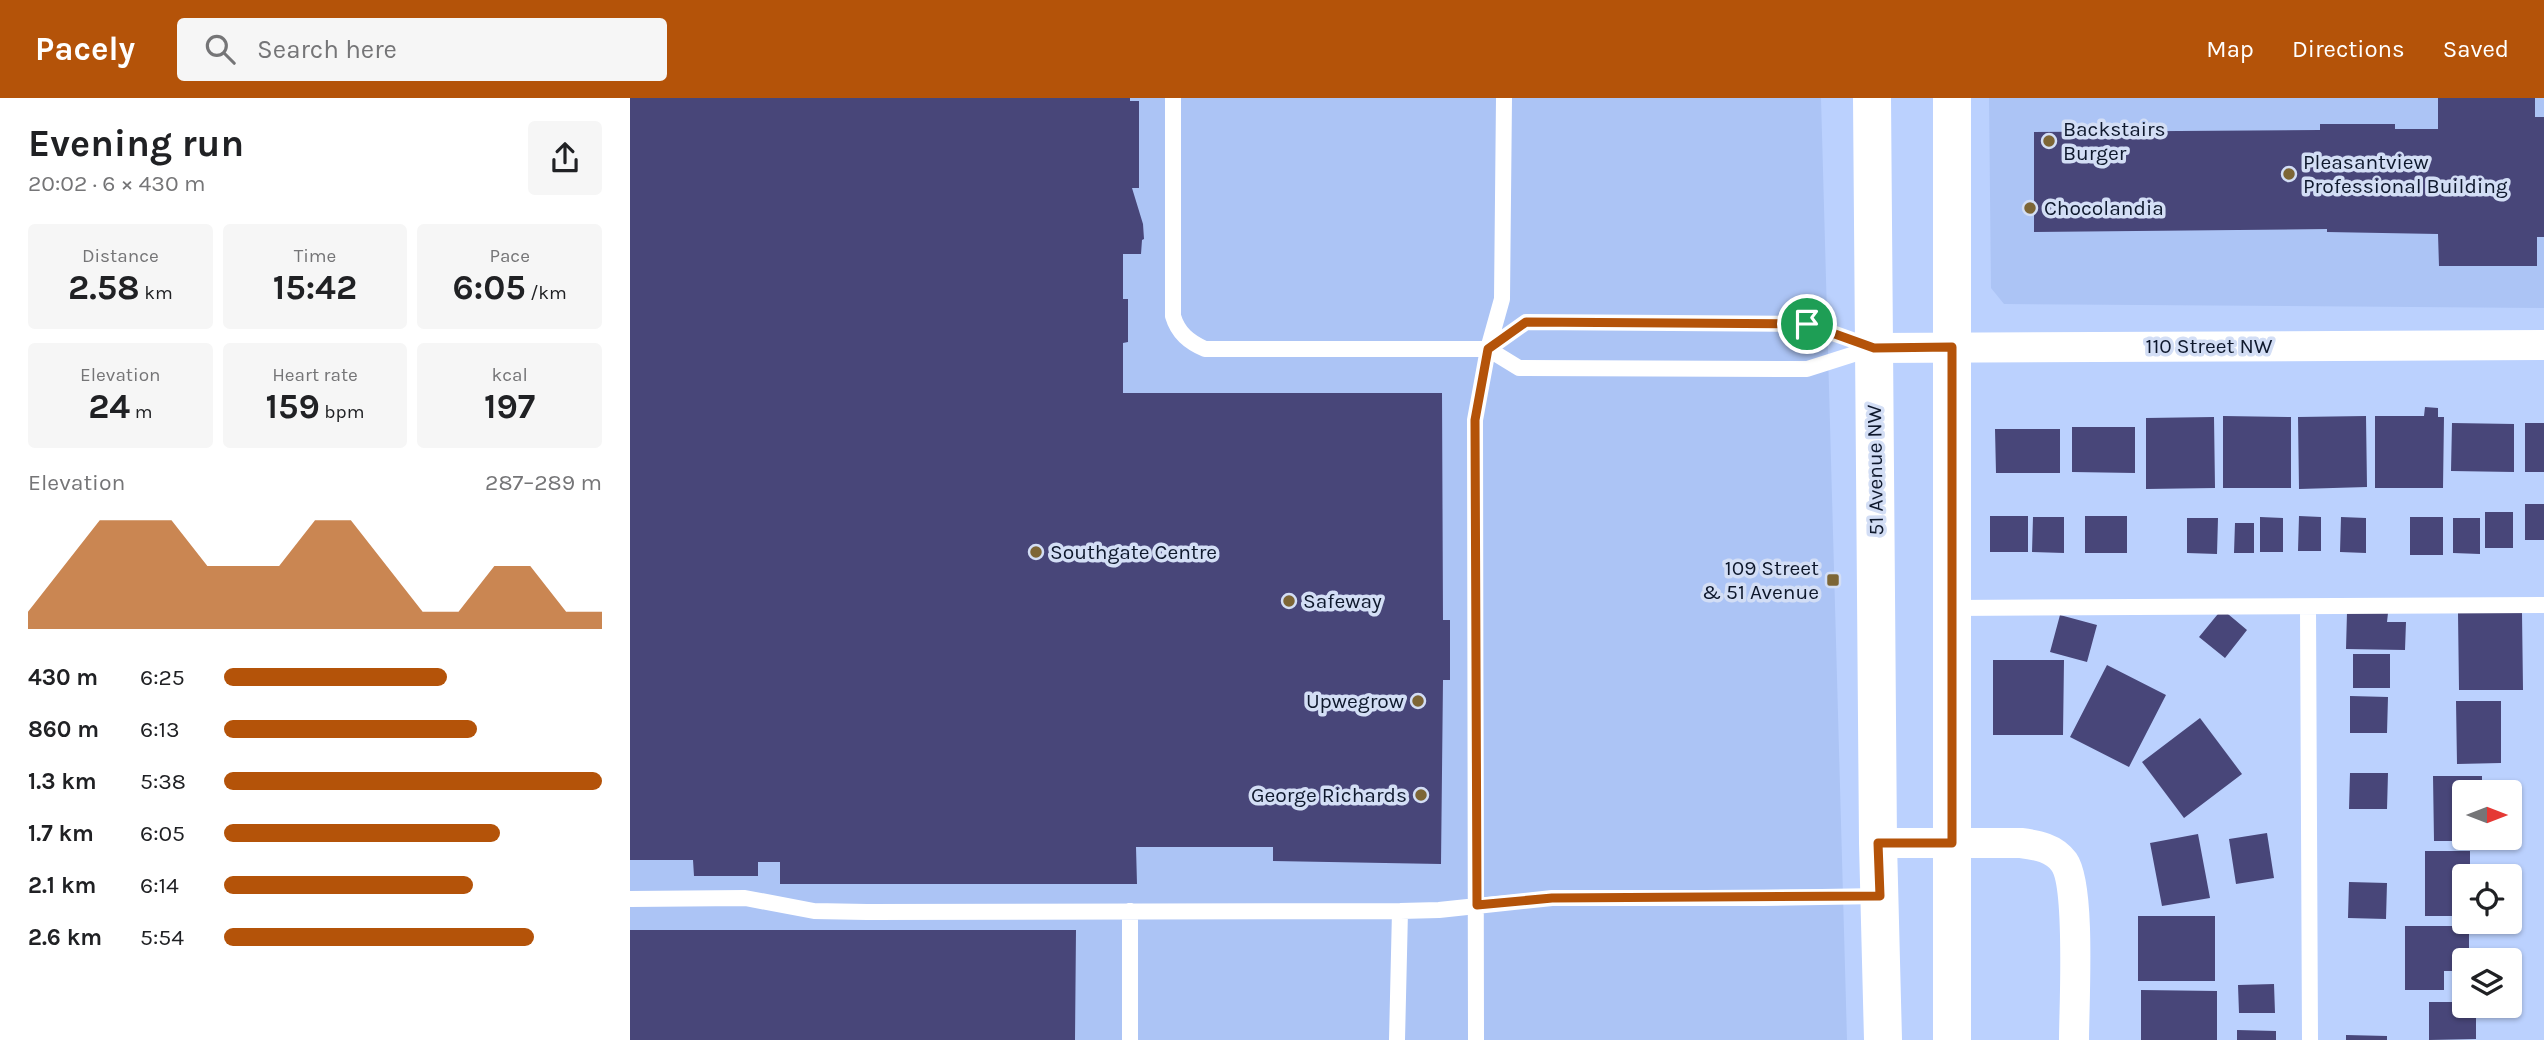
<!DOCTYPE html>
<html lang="en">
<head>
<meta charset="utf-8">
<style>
  :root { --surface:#fff; --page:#f6f6f6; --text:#202124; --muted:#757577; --accent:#b45309 }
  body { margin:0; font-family:Karla,sans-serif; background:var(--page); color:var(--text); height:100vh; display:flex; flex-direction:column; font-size:26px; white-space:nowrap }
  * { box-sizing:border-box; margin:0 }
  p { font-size:23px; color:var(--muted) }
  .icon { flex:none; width:38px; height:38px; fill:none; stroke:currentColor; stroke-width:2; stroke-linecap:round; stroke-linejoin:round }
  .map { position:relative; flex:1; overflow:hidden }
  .sheet { display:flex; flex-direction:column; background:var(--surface); width:630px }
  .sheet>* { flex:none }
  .needle { width:46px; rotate:90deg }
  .buttons { position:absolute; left:1822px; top:682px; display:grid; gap:14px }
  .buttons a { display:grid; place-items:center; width:70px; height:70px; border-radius:7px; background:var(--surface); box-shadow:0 2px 5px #0004; font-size:35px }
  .pin { position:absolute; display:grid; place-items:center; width:60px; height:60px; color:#fff; margin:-30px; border:4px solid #fff; border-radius:50%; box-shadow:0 2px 7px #0007 }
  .round { display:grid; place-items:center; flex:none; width:74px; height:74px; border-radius:7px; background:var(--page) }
  .headline { display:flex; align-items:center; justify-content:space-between; height:119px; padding:0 28px }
  h1 { font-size:38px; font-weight:700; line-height:52px }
  .metrics { display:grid; grid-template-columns:repeat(3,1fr); gap:10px; height:119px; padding:7px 28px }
  .metrics div { display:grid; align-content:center; border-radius:7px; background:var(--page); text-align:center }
  .metrics b { font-size:35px; font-weight:700 }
  .metrics small { font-size:19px; font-weight:400 }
  .metrics p { font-size:19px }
  .chart { height:196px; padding:14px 28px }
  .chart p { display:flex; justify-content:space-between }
  .chart svg { width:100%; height:126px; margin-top:7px; fill:var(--accent); opacity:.7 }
  ul { padding:0 28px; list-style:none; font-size:23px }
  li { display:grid; grid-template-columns:112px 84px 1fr; align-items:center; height:52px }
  li i { height:18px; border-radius:9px; background:var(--accent) }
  header { display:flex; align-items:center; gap:42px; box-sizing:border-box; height:98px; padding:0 35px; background:var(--accent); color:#fff }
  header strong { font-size:33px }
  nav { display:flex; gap:38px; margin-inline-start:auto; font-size:24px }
  .search { width:490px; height:63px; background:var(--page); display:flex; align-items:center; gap:18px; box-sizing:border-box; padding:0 24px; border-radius:7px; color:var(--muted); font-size:26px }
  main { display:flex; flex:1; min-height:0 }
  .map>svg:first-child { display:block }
  .built { fill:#acc4f5 }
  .building { fill:#484679 }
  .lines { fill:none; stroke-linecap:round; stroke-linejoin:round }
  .service { stroke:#fff; stroke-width:16 }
  .minor { stroke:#fff; stroke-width:30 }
  .secondary { stroke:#fff; stroke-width:38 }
  .route-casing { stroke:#fff; stroke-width:14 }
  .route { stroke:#b45309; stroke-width:9 }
  .poi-dot { fill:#7d6636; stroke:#d3def5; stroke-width:2.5 }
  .labels { text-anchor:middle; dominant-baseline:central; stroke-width:7; stroke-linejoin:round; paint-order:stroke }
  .poi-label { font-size:21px; fill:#0e182c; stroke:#d3def5; text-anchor:start }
  .street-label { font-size:21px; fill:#0e182c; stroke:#d3def5 }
</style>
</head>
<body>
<header>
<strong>Pacely</strong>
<div class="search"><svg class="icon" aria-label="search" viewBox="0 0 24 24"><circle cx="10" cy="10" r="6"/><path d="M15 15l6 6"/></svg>Search here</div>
<nav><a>Map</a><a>Directions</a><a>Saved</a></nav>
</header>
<main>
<section class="sheet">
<div class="headline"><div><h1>Evening run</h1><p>20:02 · 6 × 430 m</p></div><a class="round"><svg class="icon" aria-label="share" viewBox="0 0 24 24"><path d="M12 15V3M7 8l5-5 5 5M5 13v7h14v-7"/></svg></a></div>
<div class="metrics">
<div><p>Distance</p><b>2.58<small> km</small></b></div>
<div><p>Time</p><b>15:42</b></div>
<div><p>Pace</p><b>6:05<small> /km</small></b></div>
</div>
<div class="metrics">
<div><p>Elevation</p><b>24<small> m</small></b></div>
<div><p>Heart rate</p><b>159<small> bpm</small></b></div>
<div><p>kcal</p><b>197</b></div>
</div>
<div class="chart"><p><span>Elevation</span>287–289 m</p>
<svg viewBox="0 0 160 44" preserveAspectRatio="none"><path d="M0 44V38L10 22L20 6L30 6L40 6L50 22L60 22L70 22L80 6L90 6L100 22L110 38L120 38L130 22L140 22L150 38L160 38V44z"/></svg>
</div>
<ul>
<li><b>430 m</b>6:25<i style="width:59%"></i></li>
<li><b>860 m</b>6:13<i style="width:67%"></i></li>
<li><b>1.3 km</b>5:38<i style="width:100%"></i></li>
<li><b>1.7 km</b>6:05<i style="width:73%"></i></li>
<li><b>2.1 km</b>6:14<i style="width:66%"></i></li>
<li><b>2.6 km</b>5:54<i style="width:82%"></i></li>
</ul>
</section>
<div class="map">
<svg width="1914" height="942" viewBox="0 0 1914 942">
  <rect width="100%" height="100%" fill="#bbd1fe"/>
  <path class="built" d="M 0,0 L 1191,0 L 1217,942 L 0,942 Z
    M 1359,0 L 1914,0 L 1914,210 L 1374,206 L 1361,190 Z"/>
  <path class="building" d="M 0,0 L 500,0 L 500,3 L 509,3 L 509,90 L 502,90 L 513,126 L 514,141 L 512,142 L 511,156 L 493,156 L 493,201 L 498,201 L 498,244 L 493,245 L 493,295 L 812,295 L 813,522 L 820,522 L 820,582 L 813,582 L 811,766 L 643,763 L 643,749 L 506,749 L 507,786 L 150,786 L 150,764 L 128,764 L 128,778 L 64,778 L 63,762 L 0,762 Z
    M 1808,0 L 1905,0 L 1905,19 L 1914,19 L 1914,139 L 1907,139 L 1907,168 L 1809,168 L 1808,136 L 1697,134 L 1697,131 L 1404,134 L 1404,34 L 1690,32 L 1690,26 L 1765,26 L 1765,31 L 1808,31 Z
    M 1795,309 L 1808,310 L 1808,319 L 1814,319 L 1813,390 L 1745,390 L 1745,318 L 1794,318 Z
    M 1593,318 L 1661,319 L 1661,390 L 1593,390 Z
    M 1736,318 L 1737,389 L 1669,391 L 1668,319 Z
    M 1584,319 L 1585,390 L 1516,391 L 1516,320 Z
    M 1822,325 L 1884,326 L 1884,374 L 1821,373 Z
    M 1895,325 L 1914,325 L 1914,374 L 1895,374 Z
    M 1442,329 L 1505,329 L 1505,375 L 1442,374 Z
    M 1365,331 L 1430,331 L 1430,375 L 1366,375 Z
    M 1895,406 L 1914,406 L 1914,442 L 1895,442 Z
    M 1855,414 L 1883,414 L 1883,450 L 1855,450 Z
    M 1360,418 L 1398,418 L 1398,454 L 1360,454 Z
    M 1455,418 L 1497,418 L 1497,455 L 1455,455 Z
    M 1669,418 L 1691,419 L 1691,453 L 1668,453 Z
    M 1403,419 L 1434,419 L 1434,455 L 1402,454 Z
    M 1630,419 L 1653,420 L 1653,454 L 1630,454 Z
    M 1711,419 L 1736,420 L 1736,455 L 1710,454 Z
    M 1780,419 L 1813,419 L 1813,457 L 1780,457 Z
    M 1557,420 L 1588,420 L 1587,456 L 1557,455 Z
    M 1823,420 L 1850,420 L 1850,456 L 1823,455 Z
    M 1605,425 L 1624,425 L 1624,455 L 1604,455 Z
    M 1592,511 L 1617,532 L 1595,560 L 1569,539 Z
    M 1717,514 L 1758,515 L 1757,524 L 1776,524 L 1775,552 L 1716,551 Z
    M 1828,515 L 1892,515 L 1893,592 L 1829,592 Z
    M 1430,517 L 1467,527 L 1457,564 L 1420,554 Z
    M 1723,556 L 1760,556 L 1760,590 L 1723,590 Z
    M 1363,562 L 1434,562 L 1433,637 L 1363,637 Z
    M 1477,567 L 1536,597 L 1499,669 L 1440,639 Z
    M 1720,598 L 1758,599 L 1757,635 L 1720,635 Z
    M 1826,603 L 1871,603 L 1871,665 L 1827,666 Z
    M 1570,620 L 1612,676 L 1554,720 L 1512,664 Z
    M 1720,675 L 1758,675 L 1757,711 L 1719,711 Z
    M 1803,678 L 1852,678 L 1852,695 L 1834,695 L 1834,740 L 1849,740 L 1849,743 L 1804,743 Z
    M 1637,735 L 1644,780 L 1606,786 L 1599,741 Z
    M 1568,736 L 1580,800 L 1532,808 L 1520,745 Z
    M 1795,753 L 1840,753 L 1840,779 L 1834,779 L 1834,818 L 1795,818 Z
    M 1719,784 L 1757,785 L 1756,821 L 1718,820 Z
    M 1508,818 L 1585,818 L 1585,883 L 1508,883 Z
    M 1775,828 L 1839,828 L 1839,863 L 1834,863 L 1834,873 L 1814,873 L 1814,892 L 1775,892 Z
    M 0,832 L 446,832 L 445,942 L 0,942 Z
    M 1644,886 L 1645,915 L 1609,915 L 1608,887 Z
    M 1511,892 L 1587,893 L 1587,942 L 1511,942 Z
    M 1799,904 L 1834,904 L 1834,908 L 1846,908 L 1846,941 L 1799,942 Z
    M 1607,932 L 1646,933 L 1646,942 L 1607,942 Z
    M 1716,937 L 1757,938 L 1757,942 L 1716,942 Z"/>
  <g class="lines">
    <path class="service" d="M 543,0 L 543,218 C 548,235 559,244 575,251 L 858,251 L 889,270 L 1177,271 L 1243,250
      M 858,251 L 896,224 L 1177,226 L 1242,249
      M 1322,510 L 1914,507
      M 1678,510 L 1680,942
      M 0,801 L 115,800 L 184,813 L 237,814 L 770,813 L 809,812 L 922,800 L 1133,800 L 1249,798
      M 500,813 L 500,942
      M 767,942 L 770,813
      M 846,942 L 845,322 L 858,251 L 872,201 L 874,0"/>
    <path class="minor" d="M 1244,250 L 1914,247
      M 1248,745 L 1391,745 C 1407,747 1424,750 1434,764 C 1451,788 1444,907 1444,942"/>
    <path class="secondary" d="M 1242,0 L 1248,745 L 1253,942
      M 1322,0 L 1322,942"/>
  </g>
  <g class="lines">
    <g class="route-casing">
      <path id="route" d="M 896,224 L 1177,226 L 1244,250 L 1322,249 L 1322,745 L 1248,745 L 1250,798 L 922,800 L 847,807 L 845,322 L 858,251 Z"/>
    </g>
    <use href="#route" class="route"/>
  </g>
  <g class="poi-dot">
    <circle cx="1419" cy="43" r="7"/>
    <circle cx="1659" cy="76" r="7"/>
    <circle cx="1400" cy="110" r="7"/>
    <circle cx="406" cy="454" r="7"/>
    <rect x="1196" y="475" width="14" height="14" rx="3.5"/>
    <circle cx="659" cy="503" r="7"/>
    <circle cx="788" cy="603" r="7"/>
    <circle cx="791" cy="697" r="7"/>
  </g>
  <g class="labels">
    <g class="poi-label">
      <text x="1433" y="31">Backstairs<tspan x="1433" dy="24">Burger</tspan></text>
      <text x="1673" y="64">Pleasantview<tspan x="1673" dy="24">Professional Building</tspan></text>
      <text x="1414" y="110">Chocolandia</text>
      <text x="420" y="454">Southgate Centre</text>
      <text x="1189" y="470" text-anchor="end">109 Street<tspan x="1189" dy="24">&amp; 51 Avenue</tspan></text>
      <text x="673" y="503">Safeway</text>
      <text x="774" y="603" text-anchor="end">Upwegrow</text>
      <text x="777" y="697" text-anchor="end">George Richards</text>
    </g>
    <g class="street-label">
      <text x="1579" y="248">110 Street NW</text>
      <text transform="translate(1245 372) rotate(-91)">51 Avenue NW</text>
    </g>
  </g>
</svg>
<div class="buttons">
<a><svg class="needle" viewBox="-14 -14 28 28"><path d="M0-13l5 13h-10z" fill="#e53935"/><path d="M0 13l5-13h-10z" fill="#757577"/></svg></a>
<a><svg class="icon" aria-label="locate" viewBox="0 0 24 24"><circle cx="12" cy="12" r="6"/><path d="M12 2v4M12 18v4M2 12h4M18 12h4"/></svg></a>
<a><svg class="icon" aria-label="layers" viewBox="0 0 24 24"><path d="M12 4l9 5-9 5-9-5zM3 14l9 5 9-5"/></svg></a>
</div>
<div class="pin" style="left:1177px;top:226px;background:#1e9e55"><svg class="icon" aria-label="arrive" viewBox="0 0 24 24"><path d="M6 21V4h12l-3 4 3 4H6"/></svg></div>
</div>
</main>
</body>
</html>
